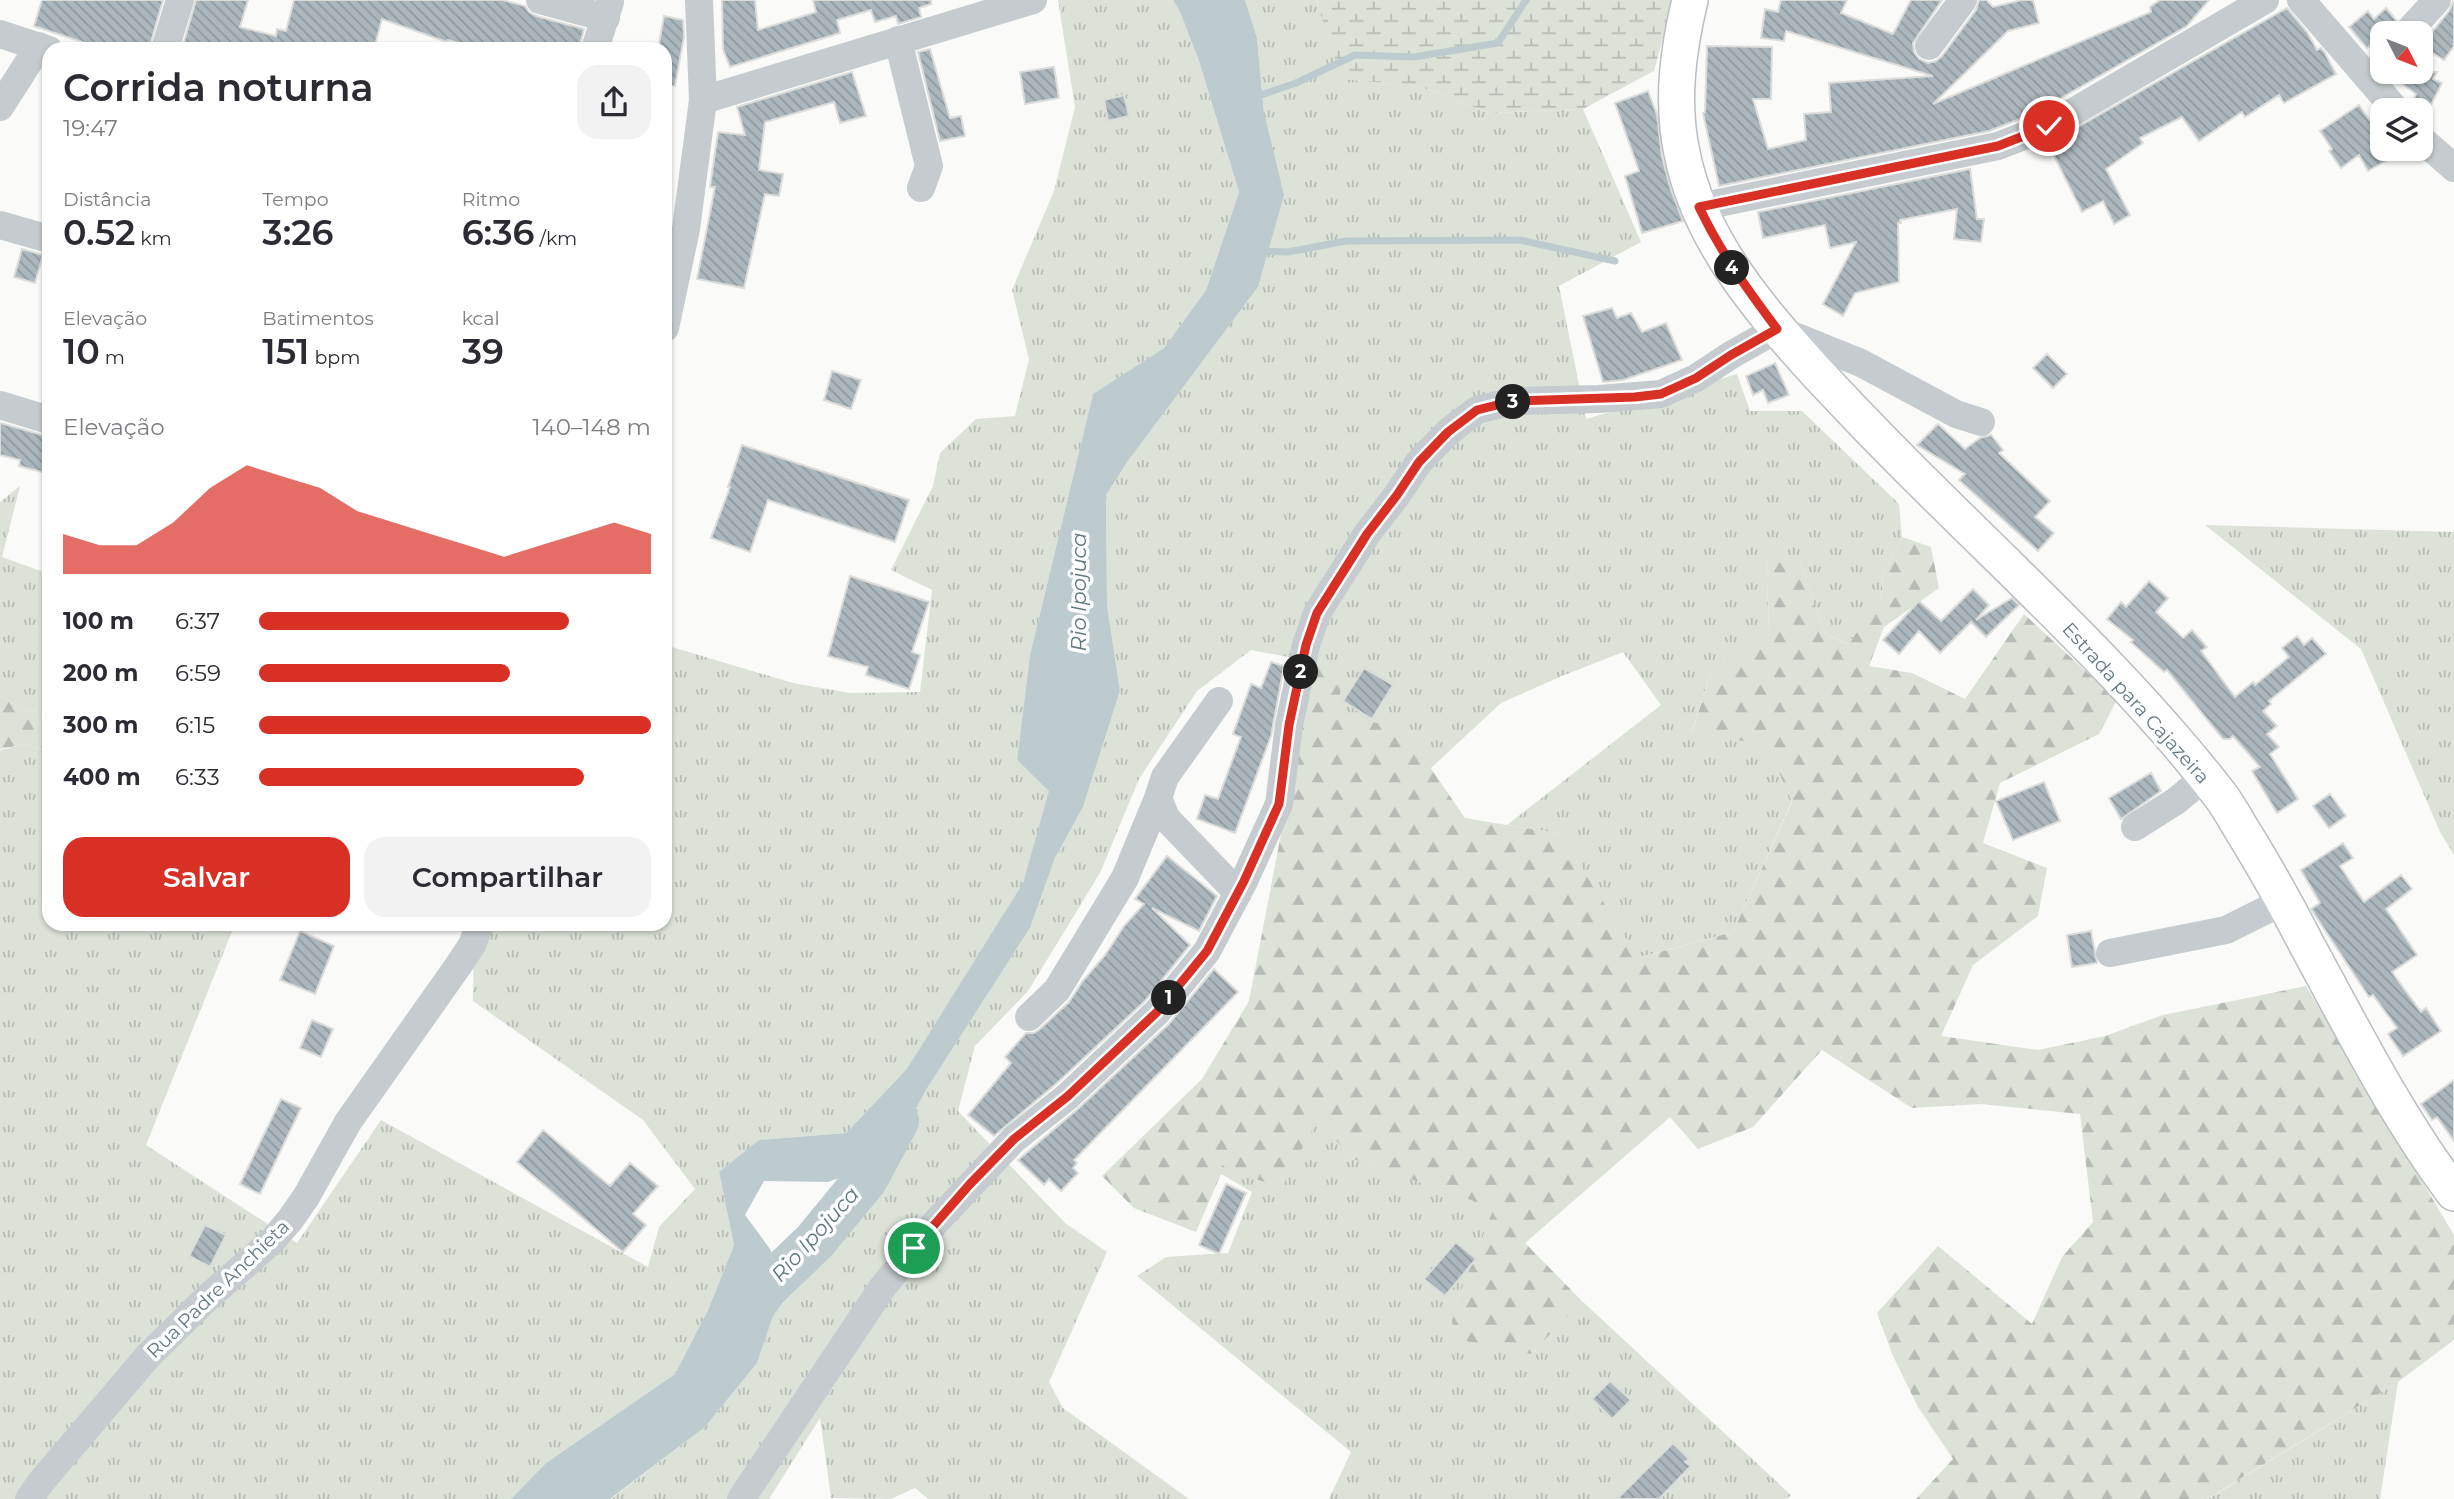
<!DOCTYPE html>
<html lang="pt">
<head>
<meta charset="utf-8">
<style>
  :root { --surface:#fff; --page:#f2f2f3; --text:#2b2b33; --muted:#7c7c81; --accent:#d93025 }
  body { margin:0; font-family:Montserrat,sans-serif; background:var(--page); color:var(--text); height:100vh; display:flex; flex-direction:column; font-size:26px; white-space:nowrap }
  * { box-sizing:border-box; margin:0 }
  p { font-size:23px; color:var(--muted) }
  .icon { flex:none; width:38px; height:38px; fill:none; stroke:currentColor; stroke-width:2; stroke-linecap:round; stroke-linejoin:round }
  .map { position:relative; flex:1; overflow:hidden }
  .panel { position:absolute; left:42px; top:42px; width:630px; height:889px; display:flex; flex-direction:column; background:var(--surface); border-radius:21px; box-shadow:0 2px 5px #0004 }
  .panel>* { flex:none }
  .needle { width:46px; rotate:132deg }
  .fabs { position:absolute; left:2370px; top:21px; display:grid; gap:14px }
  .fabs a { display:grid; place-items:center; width:63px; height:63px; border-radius:14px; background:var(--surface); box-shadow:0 2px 5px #0004; font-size:35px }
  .pin { position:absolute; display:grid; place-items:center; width:60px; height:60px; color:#fff; margin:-30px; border:4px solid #fff; border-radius:50%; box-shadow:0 2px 7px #0007 }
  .km { position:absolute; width:35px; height:35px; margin:-18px; border-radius:50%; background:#222; color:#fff; font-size:19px; line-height:35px; text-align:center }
  .round { display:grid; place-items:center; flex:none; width:74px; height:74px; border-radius:21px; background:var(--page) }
  .overview { display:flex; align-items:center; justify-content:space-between; height:119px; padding:0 21px }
  h1 { font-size:38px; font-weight:600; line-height:52px }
  .figures { display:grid; grid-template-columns:repeat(3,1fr); gap:10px; height:119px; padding:7px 21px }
  .figures div { display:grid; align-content:center }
  .figures b { font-size:35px; font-weight:600 }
  .figures small { font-size:19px; font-weight:400 }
  .figures p { font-size:19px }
  .chart { height:196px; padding:14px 21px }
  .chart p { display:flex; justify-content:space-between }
  .chart svg { width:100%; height:126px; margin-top:7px; fill:var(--accent); opacity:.7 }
  .action { display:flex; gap:14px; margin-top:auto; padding:14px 21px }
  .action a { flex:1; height:80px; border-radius:21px; background:var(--accent); color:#fff; font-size:28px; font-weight:600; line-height:80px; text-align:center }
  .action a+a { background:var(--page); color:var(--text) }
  ul { padding:0 21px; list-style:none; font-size:23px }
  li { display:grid; grid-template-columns:112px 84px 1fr; align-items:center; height:52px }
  li i { height:18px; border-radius:9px; background:var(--accent) }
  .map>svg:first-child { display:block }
  .grass { fill:url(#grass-tufts) }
  .forest { fill:url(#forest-firs) }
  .wetland { fill:url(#wetland-marsh) }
  .water { fill:#bdcbce }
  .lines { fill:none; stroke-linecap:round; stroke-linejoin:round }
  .stream { stroke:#bdcbce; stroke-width:7 }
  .river { stroke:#bdcbce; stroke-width:44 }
  .building { fill:url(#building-back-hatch); stroke:#dcdcda; stroke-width:2 }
  .major-casing { stroke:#b8bec2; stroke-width:38 }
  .minor { stroke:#c5cbce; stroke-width:28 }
  .major { stroke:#fff; stroke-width:35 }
  .route-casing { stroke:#fff; stroke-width:14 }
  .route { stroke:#d93025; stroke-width:9 }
  .labels { text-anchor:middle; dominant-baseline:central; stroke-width:7; stroke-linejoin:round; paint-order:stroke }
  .street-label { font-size:19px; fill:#637985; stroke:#fff }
  .water-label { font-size:21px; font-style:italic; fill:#5e787e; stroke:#fff }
</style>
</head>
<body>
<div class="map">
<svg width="2454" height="1499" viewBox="0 0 2454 1499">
  <defs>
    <pattern id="grass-tufts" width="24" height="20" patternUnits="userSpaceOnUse" patternTransform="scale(1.75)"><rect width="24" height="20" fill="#dce2d8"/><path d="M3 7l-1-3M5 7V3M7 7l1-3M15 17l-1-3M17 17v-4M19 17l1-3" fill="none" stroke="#b6bcb5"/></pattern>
    <pattern id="forest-firs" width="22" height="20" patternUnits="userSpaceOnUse" patternTransform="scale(1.75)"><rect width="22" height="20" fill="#dce2d8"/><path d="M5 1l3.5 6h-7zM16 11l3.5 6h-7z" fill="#b6bcb5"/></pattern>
    <pattern id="wetland-marsh" width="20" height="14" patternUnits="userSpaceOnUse" patternTransform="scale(1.75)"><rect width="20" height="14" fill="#dce2d8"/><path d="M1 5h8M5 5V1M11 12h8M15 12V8" fill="none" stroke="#b6bcb5"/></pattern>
    <pattern id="building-back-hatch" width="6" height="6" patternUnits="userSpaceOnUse" patternTransform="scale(1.75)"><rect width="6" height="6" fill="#abb7bc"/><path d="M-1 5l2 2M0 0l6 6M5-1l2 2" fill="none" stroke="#8f9a9e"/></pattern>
  </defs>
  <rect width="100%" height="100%" fill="#fafaf8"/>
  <path class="grass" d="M 1058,0 L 1173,0 L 1180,12 L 1199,61 L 1239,192 L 1206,290 L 1164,348 L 1093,394 L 1030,655 L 1017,760 L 1050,791 L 1023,883 L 915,1061 L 846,1133 L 760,1140 L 719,1172 L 734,1245 L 708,1310 L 675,1374 L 546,1463 L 511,1499 L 0,1499 L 0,750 L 26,744 L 49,752 L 49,924 L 235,924 L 146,1145 L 297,1243 L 381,1120 L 648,1267 L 659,1227 L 695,1189 L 643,1120 L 473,1001 L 474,924 L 665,924 L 665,645 L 793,683 L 850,693 L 920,692 L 932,590 L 891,570 L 933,486 L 940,453 L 976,419 L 1015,416 L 1029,359 L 1012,290 L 1054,191 L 1075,107 Z
    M 1245,0 L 1316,0 L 1343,79 L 1418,86 L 1490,113 L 1583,109 L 1641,242 L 1559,286 L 1586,419 L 1737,374 L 1750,411 L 1802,411 L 1899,504 L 1902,537 L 1883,576 L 1881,604 L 1848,644 L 1825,634 L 1800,563 L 1766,557 L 1769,631 L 1711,671 L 1692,732 L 1768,745 L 1792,801 L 1733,932 L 1637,958 L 1561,834 L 1507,825 L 1661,705 L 1623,652 L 1562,676 L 1501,703 L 1431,768 L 1337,714 L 1314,662 L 1251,650 L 1197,691 L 1139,779 L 1100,873 L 1028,991 L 975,1046 L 958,1111 L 1065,1223 L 1107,1252 L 1049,1382 L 1063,1408 L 1189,1499 L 928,1499 L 915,1488 L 891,1499 L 831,1498 L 820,1418 L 769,1499 L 611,1499 L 705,1427 L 757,1363 L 783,1287 L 874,1186 L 926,1090 L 1030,928 L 1055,858 L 1083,807 L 1120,691 L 1107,605 L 1106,495 L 1128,461 L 1258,287 L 1264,113 L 1257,38 Z
    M 20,486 L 2,557 L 49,574 L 49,714 L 25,710 L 0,696 L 0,502 Z
    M 2205,525 L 2454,532 L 2454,855 L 2440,832 L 2361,649 Z
    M 1316,1119 L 1353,1159 L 1495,1208 L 1454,1308 L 1531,1354 L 1582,1301 L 1791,1495 L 1787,1499 L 1329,1499 L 1351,1452 L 1137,1276 L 1166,1257 L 1228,1253 L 1252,1192 L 1221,1174 L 1221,1165 Z
    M 2398,1382 L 2380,1499 L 2208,1499 Z"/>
  <path class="forest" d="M 1902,537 L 1931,547 L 1939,588 L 1884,627 L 1869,666 L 1912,673 L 1965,699 L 2024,614 L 2117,700 L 2099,734 L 2000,783 L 1983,843 L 2047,868 L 2038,916 L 1973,965 L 1941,1036 L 2038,1050 L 2105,1036 L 2163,1015 L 2306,986 L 2454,1235 L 2454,1340 L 2398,1382 L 2207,1499 L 1916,1499 L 1953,1459 L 1918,1407 L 1893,1356 L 1877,1313 L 1938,1246 L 2032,1324 L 2062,1257 L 2093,1222 L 2080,1114 L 1981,1104 L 1912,1108 L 1822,1050 L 1753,1127 L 1698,1149 L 1670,1117 L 1525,1243 L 1582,1301 L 1531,1354 L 1451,1338 L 1454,1308 L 1494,1208 L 1353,1159 L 1317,1120 L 1281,1189 L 1222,1165 L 1221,1174 L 1196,1232 L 1134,1208 L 1102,1176 L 1202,1079 L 1249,1001 L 1314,662 L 1343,674 L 1337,714 L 1404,729 L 1465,818 L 1561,834 L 1638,958 L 1733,932 L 1792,802 L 1767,745 L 1692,733 L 1711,671 L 1769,630 L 1766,556 L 1800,563 L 1825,634 L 1847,644 L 1881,604 L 1883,576 Z
    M 0,696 L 25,710 L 49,714 L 49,752 L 26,744 L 0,749 Z"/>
  <path class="wetland" d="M 1316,0 L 1673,0 L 1654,71 L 1583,109 L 1490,113 L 1418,86 L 1342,79 Z"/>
  <path class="water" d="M 1173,0 L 1245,0 L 1257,38 L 1264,113 L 1284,195 L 1258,287 L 1128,461 L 1106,495 L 1107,605 L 1120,691 L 1083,807 L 1055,858 L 1030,928 L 926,1090 L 888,1161 L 828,1182 L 764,1181 L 745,1215 L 770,1249 L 783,1287 L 757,1363 L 705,1427 L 610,1499 L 511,1499 L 546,1463 L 675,1374 L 708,1310 L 734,1245 L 719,1172 L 759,1140 L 846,1133 L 907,1069 L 1023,883 L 1049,791 L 1017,760 L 1030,655 L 1093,394 L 1164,348 L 1206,290 L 1239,192 L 1199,61 L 1180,12 Z"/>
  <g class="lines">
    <path class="stream" d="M 1255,97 L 1296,83 L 1355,55 L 1414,57 L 1498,43 L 1526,0
      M 1259,251 L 1288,252 L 1346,241 L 1520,240 L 1615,261"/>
    <path class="river" d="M 742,1323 L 765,1289 L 815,1241 L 866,1179 L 897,1121"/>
  </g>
  <path class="building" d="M 42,0 L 163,0 L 149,49 L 103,49 L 34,26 Z
    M 196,0 L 248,0 L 240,27 L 276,36 L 277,29 L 286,31 L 294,0 L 502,0 L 525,6 L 529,12 L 536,16 L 584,29 L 579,49 L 511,49 L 490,43 L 488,49 L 478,49 L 448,40 L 447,42 L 382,19 L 374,49 L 248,49 L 228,44 L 227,49 L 182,49 Z
    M 722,0 L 755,0 L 758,30 L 816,12 L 813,0 L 931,0 L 931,4 L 919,8 L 921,17 L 898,24 L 896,16 L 875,22 L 871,10 L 837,20 L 840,33 L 730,67 L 723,49 Z
    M 1781,0 L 1847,0 L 1841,13 L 1893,34 L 1911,0 L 1942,0 L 1913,43 L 1914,52 L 1919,59 L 1928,63 L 1936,61 L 1942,56 L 1976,10 L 1979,0 L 1986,0 L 1993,7 L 2022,0 L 2033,0 L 2039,23 L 2008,31 L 1933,104 L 2151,12 L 2150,7 L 2160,0 L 2209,0 L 2187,26 L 2033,114 L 1989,131 L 1719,186 L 1703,113 L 1705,112 L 1707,46 L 1772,47 L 1771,99 L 1753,99 L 1768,149 L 1806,140 L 1804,114 L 1831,112 L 1829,83 L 1933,76 L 1786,31 L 1784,41 L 1761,38 L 1765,9 L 1778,12 Z
    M 2454,0 L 2454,46 L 2444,60 L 2421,46 L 2449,11 Z
    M 2287,8 L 2307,32 L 2317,50 L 2321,48 L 2325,53 L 2336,74 L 2284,103 L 2279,95 L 2245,117 L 2242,112 L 2199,141 L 2182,117 L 2140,138 L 2143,143 L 2106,169 L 2130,215 L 2114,224 L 2103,201 L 2082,212 L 2048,144 Z
    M 2386,8 L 2396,20 L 2392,28 L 2382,33 L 2382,36 L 2367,48 L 2349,27 L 2368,11 L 2374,19 Z
    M 664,16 L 683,20 L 684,37 L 675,86 L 665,85 L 665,49 L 658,49 Z
    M 930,49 L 950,118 L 961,116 L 965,136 L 940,141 L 918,52 Z
    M 1054,67 L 1059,98 L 1025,104 L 1020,72 Z
    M 852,72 L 866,116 L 840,123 L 834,102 L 765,122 L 759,170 L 783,174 L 779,196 L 765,194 L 744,288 L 697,279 L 715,187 L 710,187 L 718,132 L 745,135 L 737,107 Z
    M 2387,72 L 2437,72 L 2433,79 L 2442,83 L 2429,109 L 2413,100 L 2416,94 Z
    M 1648,91 L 1657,115 L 1662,157 L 1671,190 L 1683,221 L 1642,233 L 1625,176 L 1639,171 L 1615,103 Z
    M 1124,95 L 1129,116 L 1108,121 L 1104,100 Z
    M 2359,105 L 2382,138 L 2382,149 L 2407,149 L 2368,171 L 2359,155 L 2341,168 L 2329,151 L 2332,149 L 2320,131 Z
    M 1970,169 L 1977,219 L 1984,219 L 1981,242 L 1954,239 L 1957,209 L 1900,220 L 1901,223 L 1898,223 L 1899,282 L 1855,293 L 1843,316 L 1823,304 L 1856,242 L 1830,248 L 1825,225 L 1763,238 L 1758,212 Z
    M 22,249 L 43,255 L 35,283 L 14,277 Z
    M 1612,308 L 1617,318 L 1631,313 L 1642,332 L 1666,323 L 1682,360 L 1623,380 L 1603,382 L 1583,316 Z
    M 2047,354 L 2067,374 L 2053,388 L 2033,368 Z
    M 1775,363 L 1789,395 L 1768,403 L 1763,390 L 1753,395 L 1746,376 Z
    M 832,371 L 861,380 L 851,409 L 824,400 Z
    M 0,423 L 46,436 L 44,445 L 49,446 L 49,474 L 19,466 L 20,460 L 0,455 Z
    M 1938,424 L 1965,449 L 1980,438 L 1991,435 L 2003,450 L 1999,453 L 2050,501 L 2035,517 L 2054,533 L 2038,551 L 1959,480 L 1965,474 L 1917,445 Z
    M 742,445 L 909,500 L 895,542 L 768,500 L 750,552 L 711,538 L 730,487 L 728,487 Z
    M 850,576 L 929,602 L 912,652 L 920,655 L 909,689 L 866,675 L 868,667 L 828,656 Z
    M 2149,581 L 2168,598 L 2156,612 L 2183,638 L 2192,630 L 2207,647 L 2201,651 L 2235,697 L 2253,682 L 2255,685 L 2289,657 L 2282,648 L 2297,636 L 2304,645 L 2312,638 L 2326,654 L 2269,701 L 2271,704 L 2263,711 L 2277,726 L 2267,734 L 2279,747 L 2270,754 L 2298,799 L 2277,813 L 2252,771 L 2260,767 L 2233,736 L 2230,739 L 2223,739 L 2167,670 L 2164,672 L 2131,642 L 2133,640 L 2107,619 L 2121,602 L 2126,607 Z
    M 1973,589 L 1989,605 L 1976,620 L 2012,598 L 2019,605 L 1986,637 L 1971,622 L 1940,653 L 1919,631 L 1899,654 L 1883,640 L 1919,601 L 1941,621 Z
    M 1271,662 L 1284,666 L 1271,736 L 1235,833 L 1197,819 L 1205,795 L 1218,799 L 1241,737 L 1233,734 L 1251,684 L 1261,688 Z
    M 1364,668 L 1393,685 L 1372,719 L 1343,701 Z
    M 2151,773 L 2161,791 L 2121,819 L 2109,798 Z
    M 2044,782 L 2060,821 L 2013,840 L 1996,801 Z
    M 2330,794 L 2346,816 L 2329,828 L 2313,806 Z
    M 2343,843 L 2353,858 L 2340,866 L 2364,902 L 2401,875 L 2412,889 L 2386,909 L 2417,955 L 2392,972 L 2421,1012 L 2426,1008 L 2441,1031 L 2403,1056 L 2388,1034 L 2397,1028 L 2373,995 L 2369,997 L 2311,909 L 2320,903 L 2301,870 Z
    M 1167,856 L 1217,896 L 1199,931 L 1152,908 L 1190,945 L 1145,1001 L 1057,1083 L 994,1136 L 968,1115 L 1011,1063 L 1005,1057 L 1026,1033 L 1034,1033 L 1040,1029 L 1069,1002 L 1082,982 L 1106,954 L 1124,926 L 1144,904 L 1135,899 Z
    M 300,931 L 334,946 L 315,994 L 280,980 Z
    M 2091,931 L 2097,963 L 2072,967 L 2067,935 Z
    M 1214,969 L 1238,992 L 1074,1160 L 1077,1163 L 1073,1168 L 1078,1173 L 1061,1191 L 1049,1179 L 1044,1185 L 1018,1160 L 1079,1108 L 1169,1024 Z
    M 312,1020 L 333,1029 L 321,1057 L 300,1048 Z
    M 2454,1080 L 2454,1141 L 2437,1117 L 2432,1120 L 2421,1104 Z
    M 281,1099 L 301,1108 L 260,1194 L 240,1184 Z
    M 543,1130 L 610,1186 L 630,1163 L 658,1186 L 633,1214 L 646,1225 L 623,1252 L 517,1162 Z
    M 1226,1184 L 1246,1193 L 1219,1254 L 1199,1245 Z
    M 205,1225 L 226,1235 L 210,1267 L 189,1256 Z
    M 1456,1242 L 1476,1259 L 1445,1296 L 1424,1279 Z
    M 1610,1381 L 1631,1400 L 1612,1419 L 1592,1399 Z
    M 1673,1443 L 1689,1459 L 1685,1462 L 1691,1466 L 1659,1499 L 1617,1499 Z"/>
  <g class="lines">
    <g class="major-casing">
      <path id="major" d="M 1690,0 C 1678,50 1671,102 1682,153 C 1699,241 1761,311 1819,375 C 1859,418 1900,460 1942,501 C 2036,594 2139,690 2220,795 C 2230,808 2238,824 2247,838 C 2269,874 2289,910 2308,947 C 2353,1030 2397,1117 2454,1193"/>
    </g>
    <path class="minor" d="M 540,0 L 606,18
      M 2301,0 L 2396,110
      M 2407,33 L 2437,0
      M 0,34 L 49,50
      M 898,40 L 929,166 L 921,188
      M 1929,46 L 1963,0
      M 165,49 L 180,0
      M 595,49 L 610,2
      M 703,100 L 1033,0
      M 0,107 L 39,46
      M 2420,138 L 2454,168
      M 1699,207 L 1998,146 L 2049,126 L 2265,0
      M 0,225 L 49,239
      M 665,328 L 686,229 L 703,100 L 699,0
      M 0,405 L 49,420
      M 1219,701 L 1165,777 L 1158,798 L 1166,818 L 1238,893
      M 2135,827 L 2176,801 L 2205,777
      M 2110,953 L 2226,930 L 2284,901
      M 1029,1017 L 1057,990 L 1125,878 L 1158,798
      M 29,1499 L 41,1482 L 148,1356 L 207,1298 L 272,1241 L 290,1220 L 306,1197 L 348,1122 L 458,966 L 472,945 L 480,924
      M 741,1499 L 882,1288 L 936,1222 L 1014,1139 L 1068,1096 L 1157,1012 L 1207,951 L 1244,881 L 1279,804 L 1289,725 L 1306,645 L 1317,613 L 1367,534 L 1397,495 L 1419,462 L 1448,432 L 1477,410 L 1513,401 L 1599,399 L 1661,394 L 1696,378 L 1731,355 L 1777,329 L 1861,363 L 1956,414 L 1981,422"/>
    <use href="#major" class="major"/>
  </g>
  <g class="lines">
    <g class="route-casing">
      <path id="route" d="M 914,1248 L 970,1184 L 1014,1139 L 1068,1096 L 1157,1012 L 1207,951 L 1244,881 L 1279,804 L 1289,725 L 1306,645 L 1317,613 L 1367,534 L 1397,495 L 1419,462 L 1448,432 L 1477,410 L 1513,401 L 1635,397 L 1661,394 L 1696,378 L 1731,355 L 1777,329 C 1747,289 1721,253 1699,207 L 1998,146 L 2049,126"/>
    </g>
    <use href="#route" class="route"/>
  </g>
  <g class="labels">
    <g class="street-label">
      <text transform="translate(2136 703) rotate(48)">Estrada para Cajazeira</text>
      <text transform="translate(218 1289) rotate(-44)">Rua Padre Anchieta</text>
    </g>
    <g class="water-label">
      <text transform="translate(1078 592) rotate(-90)">Rio Ipojuca</text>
      <text transform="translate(815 1234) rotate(-48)">Rio Ipojuca</text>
    </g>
  </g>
</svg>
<div class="fabs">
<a><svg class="needle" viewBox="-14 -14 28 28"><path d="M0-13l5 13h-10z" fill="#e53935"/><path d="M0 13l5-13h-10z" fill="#7c7c81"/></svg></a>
<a><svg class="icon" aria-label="layers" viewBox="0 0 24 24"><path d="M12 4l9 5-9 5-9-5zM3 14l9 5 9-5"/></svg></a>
</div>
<div class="pin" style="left:914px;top:1248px;background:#1e9e55"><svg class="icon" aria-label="arrive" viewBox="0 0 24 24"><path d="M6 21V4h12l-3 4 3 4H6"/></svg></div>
<div class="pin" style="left:2049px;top:126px;background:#d93025"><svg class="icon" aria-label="check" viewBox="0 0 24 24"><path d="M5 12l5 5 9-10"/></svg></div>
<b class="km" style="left:1169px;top:998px">1</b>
<b class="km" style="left:1301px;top:672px">2</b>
<b class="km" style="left:1513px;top:402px">3</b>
<b class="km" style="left:1732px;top:268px">4</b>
<section class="panel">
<div class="overview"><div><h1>Corrida noturna</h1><p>19:47</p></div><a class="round"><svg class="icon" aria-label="share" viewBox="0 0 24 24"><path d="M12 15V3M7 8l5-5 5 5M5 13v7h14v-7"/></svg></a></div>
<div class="figures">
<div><p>Distância</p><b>0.52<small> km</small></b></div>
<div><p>Tempo</p><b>3:26</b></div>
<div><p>Ritmo</p><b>6:36<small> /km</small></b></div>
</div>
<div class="figures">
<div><p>Elevação</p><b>10<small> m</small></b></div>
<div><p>Batimentos</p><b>151<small> bpm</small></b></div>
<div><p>kcal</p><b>39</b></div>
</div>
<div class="chart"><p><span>Elevação</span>140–148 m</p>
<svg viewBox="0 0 160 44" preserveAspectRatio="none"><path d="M0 44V30L10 34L20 34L30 26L40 14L50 6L60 10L70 14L80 22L90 26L100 30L110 34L120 38L130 34L140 30L150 26L160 30V44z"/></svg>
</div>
<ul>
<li><b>100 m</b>6:37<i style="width:79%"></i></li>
<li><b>200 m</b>6:59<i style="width:64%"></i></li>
<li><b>300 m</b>6:15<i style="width:100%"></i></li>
<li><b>400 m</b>6:33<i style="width:83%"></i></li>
</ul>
<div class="action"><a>Salvar</a><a>Compartilhar</a></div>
</section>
</div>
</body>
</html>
